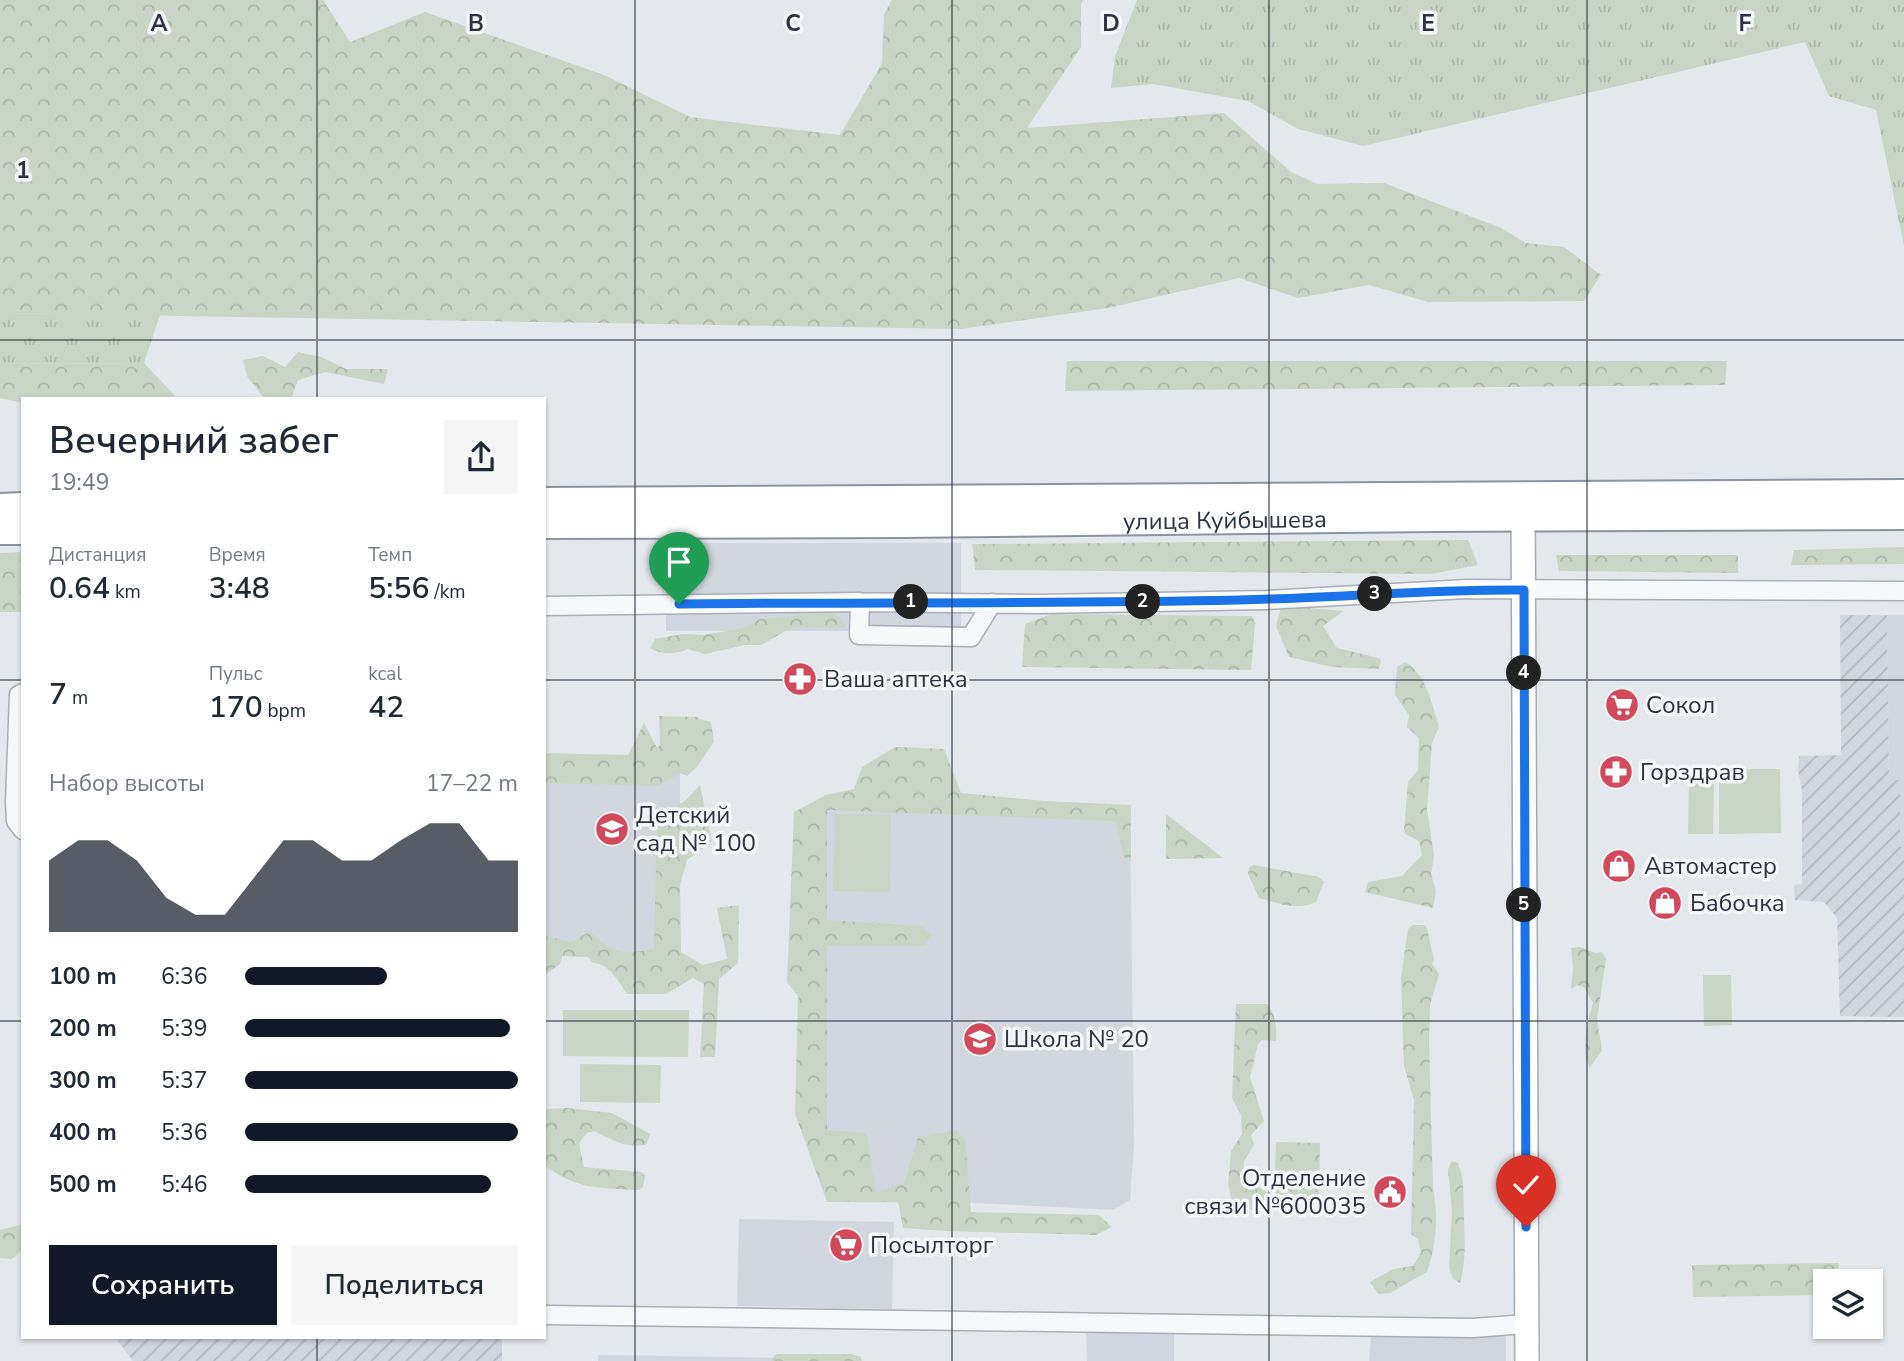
<!DOCTYPE html>
<html lang="ru">
<head>
<meta charset="utf-8">
<style>
  :root { --surface:#fff; --page:#f6f6f7; --text:#1f2937; --muted:#747a83; --accent:#111827 }
  body { margin:0; font-family:"Nunito Sans",sans-serif; background:var(--page); color:var(--text); height:100vh; display:flex; flex-direction:column; font-size:26px; white-space:nowrap }
  * { box-sizing:border-box; margin:0 }
  p { font-size:23px; color:var(--muted) }
  .icon { flex:none; width:38px; height:38px; fill:none; stroke:currentColor; stroke-width:2; stroke-linecap:round; stroke-linejoin:round }
  .map { position:relative; flex:1; overflow:hidden }
  .drawer { position:absolute; left:21px; top:397px; width:525px; height:942px; display:flex; flex-direction:column; background:var(--surface); border-radius:0px; box-shadow:0 2px 5px #0004 }
  .drawer>* { flex:none }
  .controls { position:absolute; left:1813px; top:1269px; display:grid; gap:14px }
  .controls a { display:grid; place-items:center; width:70px; height:70px; border-radius:0px; background:var(--surface); box-shadow:0 2px 5px #0004; font-size:35px }
  .pin { position:absolute; display:grid; place-items:center; width:60px; height:60px; color:#fff; margin:-72px -30px; border-radius:50% 50% 50% 0; rotate:-45deg; box-shadow:0 0 7px #0007 }
  .pin .icon { rotate:45deg }
  .km { position:absolute; width:35px; height:35px; margin:-18px; border-radius:50%; background:#222; color:#fff; font-size:19px; line-height:35px; text-align:center }
  .round { display:grid; place-items:center; flex:none; width:74px; height:74px; border-radius:0px; background:var(--page) }
  .head { display:flex; align-items:center; justify-content:space-between; height:119px; padding:0 28px }
  h1 { font-size:38px; font-weight:600; line-height:52px }
  .metrics { display:grid; grid-template-columns:repeat(3,1fr); gap:10px; height:119px; padding:7px 28px }
  .metrics div { display:grid; align-content:center }
  .metrics b { font-size:30px; font-weight:600 }
  .metrics small { font-size:19px; font-weight:400 }
  .metrics p { font-size:19px }
  .chart { height:196px; padding:14px 28px }
  .chart p { display:flex; justify-content:space-between }
  .chart svg { width:100%; height:126px; margin-top:7px; fill:var(--accent); opacity:.7 }
  .action { display:flex; gap:14px; margin-top:auto; padding:14px 28px }
  .action a { flex:1; height:80px; border-radius:0px; background:var(--accent); color:#fff; font-size:28px; font-weight:600; line-height:80px; text-align:center }
  .action a+a { background:var(--page); color:var(--text) }
  ul { padding:0 28px; list-style:none; font-size:23px }
  li { display:grid; grid-template-columns:112px 84px 1fr; align-items:center; height:52px }
  li i { height:18px; border-radius:9px; background:var(--accent) }
  .map>svg:first-child { display:block }
  .built { fill:#d2d6de }
  .industrial { fill:url(#industrial-furrows) }
  .grass { fill:url(#grass-tufts) }
  .forest { fill:url(#forest-crowns) }
  .garden { fill:#c9d6c5 }
  .lines { fill:none; stroke-linecap:round; stroke-linejoin:round }
  .minor-casing { stroke:#a9aeb7; stroke-width:21 }
  .major-casing { stroke:#a3abb8; stroke-width:26 }
  .highway-casing { stroke:#8b94a3; stroke-width:30 }
  .minor { stroke:#f7f8fa; stroke-width:18 }
  .major { stroke:#fff; stroke-width:23 }
  .highway { stroke:#fff; stroke-width:26 }
  .route-casing { stroke:#fff; stroke-width:14 }
  .route { stroke:#1a73e8; stroke-width:9 }
  .grid { fill:none; stroke:#2b3445; stroke-width:2; stroke-opacity:0.55 }
  .labels { text-anchor:middle; dominant-baseline:central; stroke-width:7; stroke-linejoin:round; paint-order:stroke }
  .street-label { font-size:24px; fill:#2b3445; stroke:#f4f6f9 }
  .poi-label { font-size:24px; fill:#2b3445; stroke:#f4f6f9; text-anchor:start }
  .grid-label { font-size:23px; text-anchor:middle; font-weight:bold; fill:#2b3445; stroke:#f4f6f9; stroke-width:7; stroke-linejoin:round; paint-order:stroke }
</style>
</head>
<body>
<div class="map">
<svg width="1904" height="1361" viewBox="0 0 1904 1361">
  <defs>
    <pattern id="industrial-furrows" width="10" height="10" patternUnits="userSpaceOnUse" patternTransform="scale(1.75)"><rect width="10" height="10" fill="#d2d6de"/><path d="M-1 1l2-2M0 10L10 0M9 11l2-2" fill="none" stroke="#b4b8c0"/></pattern>
    <pattern id="grass-tufts" width="24" height="20" patternUnits="userSpaceOnUse" patternTransform="scale(1.75)"><rect width="24" height="20" fill="#c9d6c5"/><path d="M3 7l-1-3M5 7V3M7 7l1-3M15 17l-1-3M17 17v-4M19 17l1-3" fill="none" stroke="#adb8ab"/></pattern>
    <pattern id="forest-crowns" width="20" height="18" patternUnits="userSpaceOnUse" patternTransform="scale(1.75)"><rect width="20" height="18" fill="#c9d6c5"/><path d="M2 6a3 3 0 1 1 6 0M12 15a3 3 0 1 1 6 0" fill="none" stroke="#adb8ab"/></pattern>
  </defs>
  <rect width="100%" height="100%" fill="#e4e7ec"/>
  <path class="built" d="M 666,543 L 961,543 L 961,631 L 666,631 Z
    M 1887,615 L 1904,615 L 1904,847 L 1900,847 L 1900,780 L 1889,780 Z
    M 544,771 L 680,773 L 680,966 L 593,963 L 588,957 L 562,956 L 560,964 L 544,964 Z
    M 827,804 L 1130,811 L 1134,1144 L 1130,1200 L 1113,1210 L 978,1203 L 827,1202 Z
    M 739,1219 L 894,1222 L 892,1309 L 737,1306 Z
    M 1086,1331 L 1174,1331 L 1174,1361 L 1087,1361 Z
    M 1371,1331 L 1506,1335 L 1506,1361 L 1369,1361 Z
    M 598,1355 L 854,1359 L 854,1361 L 598,1361 Z"/>
  <path class="industrial" d="M 1840,615 L 1887,615 L 1889,780 L 1900,780 L 1900,847 L 1904,847 L 1904,1017 L 1840,1016 L 1837,918 L 1824,902 L 1795,900 L 1794,885 L 1802,884 L 1802,791 L 1798,770 L 1799,756 L 1841,755 Z
    M 115,1337 L 502,1337 L 502,1361 L 133,1361 Z"/>
  <path class="grass" d="M 1137,0 L 1904,0 L 1904,246 L 1876,110 L 1829,96 L 1805,42 L 1363,146 L 1298,129 L 1248,101 L 1153,84 L 1111,88 L 1115,56 Z
    M 0,313 L 160,315 L 144,363 L 0,364 Z"/>
  <path class="forest" d="M 0,0 L 323,0 L 350,42 L 425,12 L 604,75 L 690,117 L 840,135 L 882,63 L 884,14 L 892,0 L 1083,0 L 1081,5 L 1081,47 L 1027,128 L 1224,113 L 1291,172 L 1317,184 L 1384,183 L 1501,228 L 1526,243 L 1564,247 L 1601,275 L 1584,301 L 1428,302 L 1369,285 L 1298,298 L 1239,278 L 1108,308 L 961,329 L 0,313 Z
    M 298,352 L 321,357 L 346,369 L 388,369 L 384,384 L 325,372 L 298,380 L 291,399 L 263,397 L 247,376 L 243,360 L 263,356 L 285,367 Z
    M 1067,361 L 1727,361 L 1725,385 L 1065,391 Z
    M 144,363 L 178,399 L 23,399 L 23,403 L 0,398 L 0,364 Z
    M 1468,540 L 1478,565 L 1431,574 L 975,570 L 972,544 Z
    M 1904,547 L 1904,564 L 1791,565 L 1794,550 Z
    M 23,552 L 23,612 L 0,612 L 0,553 Z
    M 1556,555 L 1738,555 L 1738,573 L 1559,571 Z
    M 1286,606 L 1344,611 L 1323,626 L 1337,648 L 1379,658 L 1381,661 L 1379,669 L 1332,667 L 1289,657 L 1276,626 L 1281,608 Z
    M 826,610 L 839,616 L 846,625 L 843,628 L 792,627 L 761,645 L 744,645 L 705,654 L 688,649 C 678,654 660,655 650,648 L 655,639 L 683,634 L 703,635 L 744,628 L 760,619 L 788,617 Z
    M 1051,614 L 1252,616 L 1255,623 L 1251,670 L 1022,667 L 1025,624 Z
    M 1405,662 C 1427,675 1431,702 1439,726 L 1432,743 L 1427,810 L 1434,855 L 1431,874 L 1436,891 L 1433,908 L 1365,892 L 1368,882 L 1402,876 L 1422,855 L 1419,841 L 1405,834 L 1404,830 L 1408,782 L 1418,770 L 1419,738 L 1407,727 L 1409,715 L 1395,695 L 1397,667 Z
    M 659,716 L 699,717 L 699,719 L 711,722 L 714,742 L 696,768 L 687,776 L 680,773 L 658,786 L 544,783 L 544,753 L 628,755 L 644,723 L 657,748 L 660,745 Z
    M 895,747 L 944,749 L 961,793 L 1044,801 L 1131,805 L 1131,861 L 1123,856 L 1116,821 L 827,810 L 827,920 L 921,926 L 932,935 L 924,946 L 827,946 L 827,1130 L 866,1133 L 876,1193 L 904,1183 L 918,1137 L 956,1130 L 965,1140 L 971,1212 L 1099,1215 L 1112,1227 L 1096,1235 L 946,1231 L 903,1228 L 898,1202 L 827,1202 L 795,1114 L 798,996 L 787,982 L 794,812 L 826,795 L 854,789 L 862,767 Z
    M 700,785 L 712,842 L 687,860 L 680,885 L 681,952 L 703,965 L 727,959 L 717,908 L 739,905 L 738,963 L 719,979 L 715,1057 L 700,1057 L 704,984 L 693,978 L 666,994 L 627,994 C 618,981 610,964 593,963 L 588,957 L 562,956 L 560,964 L 544,976 L 544,936 L 570,942 L 590,932 C 614,955 623,954 654,949 L 657,820 L 686,800 Z
    M 1166,814 L 1223,858 L 1166,859 Z
    M 1254,865 L 1319,877 L 1324,882 L 1316,902 C 1297,911 1277,903 1259,898 L 1248,874 L 1249,867 Z
    M 1413,925 L 1425,925 L 1427,928 L 1434,960 L 1432,964 L 1439,974 L 1430,1005 L 1429,1040 L 1433,1189 C 1439,1216 1436,1246 1427,1272 L 1390,1293 L 1378,1294 L 1370,1282 L 1393,1269 L 1413,1266 L 1421,1253 L 1418,1239 L 1411,1234 L 1414,1100 L 1404,1066 L 1401,978 L 1408,929 Z
    M 1580,947 L 1596,953 L 1602,952 L 1606,959 L 1597,1019 L 1602,1050 L 1590,1068 C 1580,1053 1588,1020 1593,1003 L 1584,987 L 1578,985 L 1571,989 L 1573,968 L 1571,948 Z
    M 1236,1004 L 1267,1004 C 1276,1016 1277,1025 1276,1041 L 1262,1040 L 1258,1044 L 1250,1077 L 1264,1121 L 1251,1135 L 1254,1145 L 1244,1161 L 1243,1178 L 1266,1191 L 1268,1196 L 1264,1205 L 1254,1210 L 1233,1204 L 1228,1185 L 1231,1151 L 1242,1134 L 1241,1115 L 1232,1098 Z
    M 568,1108 L 612,1113 L 650,1134 L 647,1144 C 627,1150 611,1139 594,1131 L 587,1133 L 579,1143 L 584,1167 L 641,1172 L 645,1176 L 643,1187 L 639,1190 C 599,1188 578,1190 544,1165 L 544,1109 Z
    M 1276,1142 L 1320,1143 L 1319,1202 L 1274,1201 Z
    M 1452,1161 L 1458,1163 C 1465,1182 1463,1193 1464,1212 C 1464,1237 1467,1258 1460,1283 L 1453,1279 L 1449,1267 L 1452,1212 L 1448,1169 Z
    M 23,1224 L 23,1249 L 12,1259 L 0,1258 L 0,1230 Z
    M 1839,1263 L 1839,1281 L 1825,1281 L 1825,1295 L 1693,1297 L 1692,1265 Z
    M 776,1354 L 851,1354 L 861,1357 L 862,1361 L 771,1361 Z"/>
  <path class="garden" d="M 1719,769 L 1780,769 L 1781,833 L 1719,834 Z
    M 1689,777 L 1714,777 L 1713,834 L 1688,834 Z
    M 835,814 L 891,815 L 890,892 L 833,891 Z
    M 1703,975 L 1731,975 L 1732,1025 L 1704,1026 Z
    M 563,1010 L 689,1010 L 688,1057 L 563,1056 Z
    M 580,1064 L 661,1065 L 660,1103 L 580,1102 Z"/>
  <g class="lines">
    <g class="minor-casing">
      <path id="minor" d="M 860,602 L 859,635 L 971,637 L 992,603
        M 544,606 L 860,602 L 1039,604 L 1267,600 L 1467,589 L 1904,591
        M 23,693 L 19,695 L 15,803 L 16,821 L 23,830
        M 544,1315 L 1473,1328 L 1527,1324"/>
    </g>
    <g class="major-casing">
      <path id="major" d="M 1523,500 L 1527,1361"/>
    </g>
    <g class="highway-casing">
      <g id="highway">
        <path d="M 544,501 L 1904,493"/>
        <path d="M 0,507 L 23,506"/>
        <path id="s1" d="M 544,525 L 903,524 L 1436,518 L 1904,516"/>
        <path d="M 0,531 L 23,531"/>
      </g>
    </g>
    <use href="#minor" class="minor"/>
    <use href="#major" class="major"/>
    <use href="#highway" class="highway"/>
  </g>
  <g class="lines">
    <g class="route-casing">
      <path id="route" d="M 679,604 C 865,602 1052,604 1239,600 C 1334,598 1429,589 1524,590 L 1526,1227"/>
    </g>
    <use href="#route" class="route"/>
  </g>
  <path class="grid" d="M 317,0 L 317,399M 635,0 L 635,1361M 952,0 L 952,1361M 1269,0 L 1269,1361M 1587,0 L 1587,1361M 0,340 L 1904,340M 0,680 L 23,680M 544,680 L 1904,680M 0,1021 L 23,1021M 544,1021 L 1904,1021M 317,1337 L 317,1361"/>
  <defs>
    <g id="pharmacy-disc" transform="scale(1.75)"><circle r="9.5" fill="#d1495b" stroke="#f4f6f9"/><path d="M-2-6h4v4h4v4h-4v4h-4v-4h-4v-4h4Z" fill="#fff"/></g>
    <g id="supermarket-disc" transform="scale(1.75)"><circle r="9.5" fill="#d1495b" stroke="#f4f6f9"/><path d="M-6-5.5h2.5l.6 2H6L4.5 2H-2.5L-4.4-4H-6ZM-1.5 3.2a1.3 1.3 0 1 0 .1 0ZM3 3.2a1.3 1.3 0 1 0 .1 0Z" fill="#fff"/></g>
    <g id="school-disc" transform="scale(1.75)"><circle r="9.5" fill="#d1495b" stroke="#f4f6f9"/><path d="M0-5L7-2L0 1L-7-2ZM-4 1L0 2.5L4 1V4Q0 6-4 4Z" fill="#fff"/></g>
    <g id="shop-disc" transform="scale(1.75)"><circle r="9.5" fill="#d1495b" stroke="#f4f6f9"/><path d="M-5-2.5h2.3a2.7 3.5 0 0 1 5.4 0H5L5.5 6h-11ZM-1.5-2.5h3a1.5 2.3 0 0 0-3 0Z" fill="#fff"/></g>
    <g id="civic-disc" transform="scale(1.75)"><circle r="9.5" fill="#d1495b" stroke="#f4f6f9"/><path d="M-.6-6.5H3V-4.5H.6V-3L4-1V1h2V6H-6V1h2V-1L-.6-3ZM-1.2 2.5V6h2.4V2.5Z" fill="#fff"/></g>
  </defs>
  <g fill-rule="evenodd">
    <use href="#pharmacy-disc" x="800" y="679"/>
    <use href="#supermarket-disc" x="1622" y="705"/>
    <use href="#pharmacy-disc" x="1616" y="772"/>
    <use href="#school-disc" x="612" y="829"/>
    <use href="#shop-disc" x="1619" y="866"/>
    <use href="#shop-disc" x="1665" y="903"/>
    <use href="#school-disc" x="980" y="1039"/>
    <use href="#civic-disc" x="1390" y="1192"/>
    <use href="#supermarket-disc" x="846" y="1245"/>
  </g>
  <g class="labels">
    <g class="street-label">
      <text stroke="none"><textPath href="#s1" startOffset="681">улица Куйбышева</textPath></text>
    </g>
    <g class="poi-label">
      <text x="824" y="679">Ваша аптека</text>
      <text x="1646" y="705">Сокол</text>
      <text x="1640" y="772">Горздрав</text>
      <text x="636" y="815">Детский<tspan x="636" dy="28">сад № 100</tspan></text>
      <text x="1644" y="866">Автомастер</text>
      <text x="1690" y="903">Бабочка</text>
      <text x="1004" y="1039">Школа № 20</text>
      <text x="1366" y="1178" text-anchor="end">Отделение<tspan x="1366" dy="28">связи №600035</tspan></text>
      <text x="870" y="1245">Посылторг</text>
    </g>
  </g>
  <g class="grid-label">
    <text x="159" y="31">A</text>
    <text x="476" y="31">B</text>
    <text x="793" y="31">C</text>
    <text x="1111" y="31">D</text>
    <text x="1428" y="31">E</text>
    <text x="1745" y="31">F</text>
    <text x="23" y="178">1</text>
  </g>
</svg>
<div class="controls">
<a><svg class="icon" aria-label="layers" viewBox="0 0 24 24"><path d="M12 4l9 5-9 5-9-5zM3 14l9 5 9-5"/></svg></a>
</div>
<div class="pin" style="left:679px;top:604px;background:#1e9e55"><svg class="icon" aria-label="arrive" viewBox="0 0 24 24"><path d="M6 21V4h12l-3 4 3 4H6"/></svg></div>
<div class="pin" style="left:1526px;top:1227px;background:#d93025"><svg class="icon" aria-label="check" viewBox="0 0 24 24"><path d="M5 12l5 5 9-10"/></svg></div>
<b class="km" style="left:911px;top:602px">1</b>
<b class="km" style="left:1143px;top:602px">2</b>
<b class="km" style="left:1375px;top:594px">3</b>
<b class="km" style="left:1524px;top:673px">4</b>
<b class="km" style="left:1524px;top:905px">5</b>
<section class="drawer">
<div class="head"><div><h1>Вечерний забег</h1><p>19:49</p></div><a class="round"><svg class="icon" aria-label="share" viewBox="0 0 24 24"><path d="M12 15V3M7 8l5-5 5 5M5 13v7h14v-7"/></svg></a></div>
<div class="metrics">
<div><p>Дистанция</p><b>0.64<small> km</small></b></div>
<div><p>Время</p><b>3:48</b></div>
<div><p>Темп</p><b>5:56<small> /km</small></b></div>
</div>
<div class="metrics">
<div><b>7<small> m</small></b></div>
<div><p>Пульс</p><b>170<small> bpm</small></b></div>
<div><p>kcal</p><b>42</b></div>
</div>
<div class="chart"><p><span>Набор высоты</span>17–22 m</p>
<svg viewBox="0 0 160 44" preserveAspectRatio="none"><path d="M0 44V19L10 12L20 12L30 19L40 32L50 38L60 38L70 25L80 12L90 12L100 19L110 19L120 12L130 6L140 6L150 19L160 19V44z"/></svg>
</div>
<ul>
<li><b>100 m</b>6:36<i style="width:52%"></i></li>
<li><b>200 m</b>5:39<i style="width:97%"></i></li>
<li><b>300 m</b>5:37<i style="width:100%"></i></li>
<li><b>400 m</b>5:36<i style="width:100%"></i></li>
<li><b>500 m</b>5:46<i style="width:90%"></i></li>
</ul>
<div class="action"><a>Сохранить</a><a>Поделиться</a></div>
</section>
</div>
</body>
</html>
